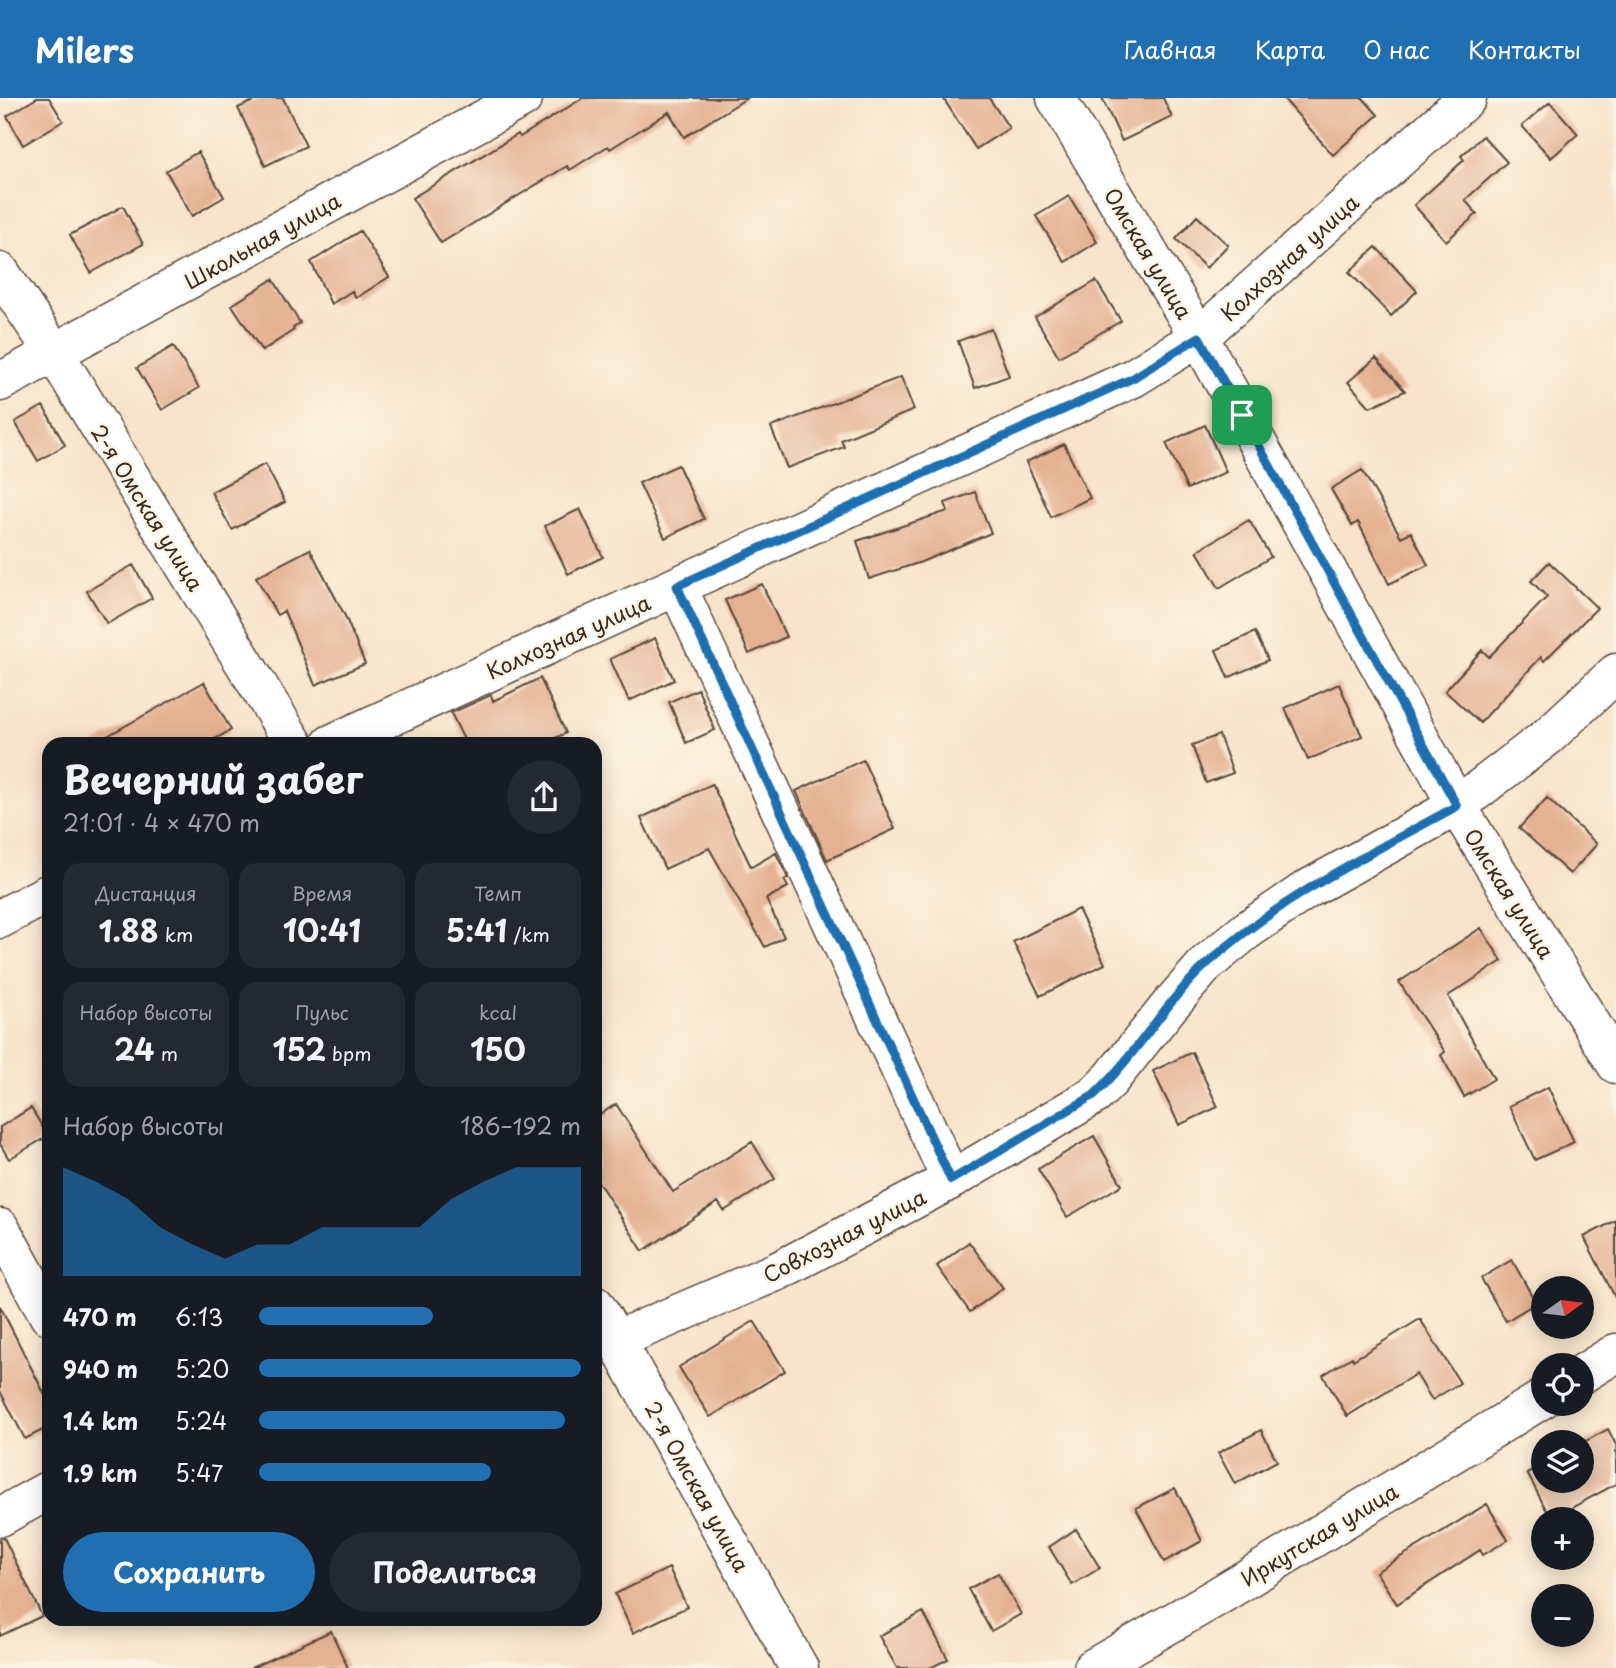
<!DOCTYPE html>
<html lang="ru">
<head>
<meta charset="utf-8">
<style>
  :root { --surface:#171b24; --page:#242831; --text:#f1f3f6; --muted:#9ea1a6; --accent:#1f6fb2 }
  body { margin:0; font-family:"Playpen Sans",sans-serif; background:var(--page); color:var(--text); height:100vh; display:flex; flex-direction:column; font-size:26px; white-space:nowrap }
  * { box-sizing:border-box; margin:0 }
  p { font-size:23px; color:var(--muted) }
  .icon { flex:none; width:38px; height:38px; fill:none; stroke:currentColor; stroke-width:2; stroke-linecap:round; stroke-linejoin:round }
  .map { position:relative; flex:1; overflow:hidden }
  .side { position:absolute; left:42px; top:639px; width:560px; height:889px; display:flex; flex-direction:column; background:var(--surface); border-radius:21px; box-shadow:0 4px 18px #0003 }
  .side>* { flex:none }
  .needle { width:46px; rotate:76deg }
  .tools { position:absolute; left:1531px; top:1178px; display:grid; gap:14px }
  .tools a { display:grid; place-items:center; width:63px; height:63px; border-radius:50%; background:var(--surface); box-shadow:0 4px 18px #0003; font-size:35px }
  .pin { position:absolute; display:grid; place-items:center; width:60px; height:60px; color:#fff; margin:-30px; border-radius:14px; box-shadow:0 4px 10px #0006 }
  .round { display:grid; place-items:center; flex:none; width:74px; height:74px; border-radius:37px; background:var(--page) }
  .overview { display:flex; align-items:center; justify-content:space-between; height:119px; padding:0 21px }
  h1 { font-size:38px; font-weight:700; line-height:52px }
  .figures { display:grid; grid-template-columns:repeat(3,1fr); gap:10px; height:119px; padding:7px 21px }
  .figures div { display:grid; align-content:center; border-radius:18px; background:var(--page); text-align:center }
  .figures b { font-size:30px; font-weight:700 }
  .figures small { font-size:19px; font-weight:400 }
  .figures p { font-size:19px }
  .chart { height:196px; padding:14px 21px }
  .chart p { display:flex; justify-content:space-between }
  .chart svg { width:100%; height:126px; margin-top:7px; fill:var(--accent); opacity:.7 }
  .button { display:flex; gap:14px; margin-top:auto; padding:14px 21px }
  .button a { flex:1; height:80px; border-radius:42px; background:var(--accent); color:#fff; font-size:28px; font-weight:700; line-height:80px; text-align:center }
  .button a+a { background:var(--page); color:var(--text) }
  ul { padding:0 21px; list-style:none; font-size:23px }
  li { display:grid; grid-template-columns:112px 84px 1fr; align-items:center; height:52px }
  li i { height:18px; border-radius:9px; background:var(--accent) }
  header { display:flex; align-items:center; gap:42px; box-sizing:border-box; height:98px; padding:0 35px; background:var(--accent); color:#fff }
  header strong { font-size:33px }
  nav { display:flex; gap:38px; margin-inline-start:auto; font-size:24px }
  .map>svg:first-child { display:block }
  .building { fill:#e4b293 }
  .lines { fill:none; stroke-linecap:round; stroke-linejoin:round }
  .minor-casing { stroke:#574638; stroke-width:41 }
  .minor { stroke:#fff; stroke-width:38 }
  .route-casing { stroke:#fff; stroke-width:14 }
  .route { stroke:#1f6fb2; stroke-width:9 }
  .labels { text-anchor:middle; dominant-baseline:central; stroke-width:5; stroke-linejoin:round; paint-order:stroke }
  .street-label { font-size:21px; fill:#3b2a1e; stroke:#fcf5e5 }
</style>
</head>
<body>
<header>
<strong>Milers</strong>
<nav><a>Главная</a><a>Карта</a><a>О нас</a><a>Контакты</a></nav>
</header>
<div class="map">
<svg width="1616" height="1570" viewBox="0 0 1616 1570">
  <rect width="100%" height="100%" fill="#fcf5e5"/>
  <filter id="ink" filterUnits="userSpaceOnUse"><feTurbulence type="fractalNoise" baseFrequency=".0143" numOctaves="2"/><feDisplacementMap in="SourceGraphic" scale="14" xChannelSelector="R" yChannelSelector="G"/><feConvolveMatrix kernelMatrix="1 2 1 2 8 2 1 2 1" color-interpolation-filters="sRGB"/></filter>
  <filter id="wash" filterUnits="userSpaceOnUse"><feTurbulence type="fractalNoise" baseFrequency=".00686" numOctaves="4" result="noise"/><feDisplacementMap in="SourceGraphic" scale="28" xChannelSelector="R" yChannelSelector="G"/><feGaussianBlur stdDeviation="1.57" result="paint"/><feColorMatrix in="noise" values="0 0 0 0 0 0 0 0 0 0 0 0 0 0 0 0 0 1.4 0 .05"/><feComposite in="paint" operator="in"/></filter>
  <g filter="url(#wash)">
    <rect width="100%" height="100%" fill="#f7e3ca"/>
    <g id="blocks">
      <path class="building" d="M 37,0 L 49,0 L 63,23 L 23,47 L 7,18 Z
        M 260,0 L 283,0 L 306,48 L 265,68 L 238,10 Z
        M 583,0 L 747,0 L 684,39 L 669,14 L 610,51 L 608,48 L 570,72 L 567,68 L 441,145 L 412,100 L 518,36 L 520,39 Z
        M 943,0 L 989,0 L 1009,30 L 976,51 Z
        M 1102,0 L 1163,0 L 1172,19 L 1122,43 Z
        M 1283,0 L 1363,0 L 1378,17 L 1333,57 Z
        M 1550,4 L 1578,36 L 1551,60 L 1522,28 Z
        M 1483,38 L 1507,64 L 1465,102 L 1477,116 L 1446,143 L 1414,107 L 1464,62 L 1461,58 Z
        M 198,54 L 224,99 L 192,118 L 166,73 Z
        M 1069,98 L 1097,144 L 1065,164 L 1036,118 Z
        M 123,108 L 143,146 L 91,175 L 70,137 Z
        M 1197,118 L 1228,147 L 1206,170 L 1176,141 Z
        M 360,133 L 389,179 L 356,200 L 352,193 L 331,206 L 311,164 Z
        M 1376,149 L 1417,193 L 1391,218 L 1349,174 Z
        M 273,181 L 300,225 L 293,230 L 294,232 L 262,253 L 232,207 Z
        M 1096,183 L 1121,223 L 1059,259 L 1035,219 Z
        M 991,231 L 1009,278 L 975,290 L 958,243 Z
        M 173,248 L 199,290 L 162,312 L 137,270 Z
        M 1376,260 L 1405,293 L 1370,309 L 1348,284 Z
        M 901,279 L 914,312 L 841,342 L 844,349 L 787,370 L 771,329 Z
        M 43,308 L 65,347 L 38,363 L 15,324 Z
        M 1205,327 L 1226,374 L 1187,391 L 1166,345 Z
        M 1064,346 L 1090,400 L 1051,419 L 1026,364 Z
        M 265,366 L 285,404 L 232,432 L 211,394 Z
        M 678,367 L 704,421 L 665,440 L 639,385 Z
        M 1362,372 L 1401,439 L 1411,434 L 1428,467 L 1389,486 L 1358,424 L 1352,428 L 1331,391 Z
        M 975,394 L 991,435 L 921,464 L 869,481 L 857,443 L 948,413 L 945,405 Z
        M 580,411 L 603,459 L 568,476 L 545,428 Z
        M 1249,422 L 1271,459 L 1219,490 L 1197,453 Z
        M 310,451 L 345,518 L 365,566 L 315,587 L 284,513 L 277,517 L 256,479 Z
        M 1549,464 L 1597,510 L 1544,563 L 1541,559 L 1480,625 L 1445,593 L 1482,552 L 1489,559 L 1547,499 L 1531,483 Z
        M 133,467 L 152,500 L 107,526 L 87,493 Z
        M 762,486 L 786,539 L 749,556 L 725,502 Z
        M 1255,534 L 1268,562 L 1228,580 L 1216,552 Z
        M 655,540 L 674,582 L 629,603 L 610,561 Z
        M 540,580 L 566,635 L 543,646 L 466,646 L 451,615 L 491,597 L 493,603 Z
        M 204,584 L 231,632 L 206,646 L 93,646 Z
        M 1339,586 L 1362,638 L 1308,662 L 1285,610 Z
        M 698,591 L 715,632 L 686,645 L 669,604 Z
        M 1219,637 L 1233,675 L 1206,685 L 1192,647 Z
        M 863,662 L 895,731 L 827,762 L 796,693 Z
        M 712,686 L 751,769 L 776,755 L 788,780 L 784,782 L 788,789 L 766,801 L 784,839 L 765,849 L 709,750 L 665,771 L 641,720 Z
        M 1547,700 L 1597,746 L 1570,776 L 1519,730 Z
        M 1078,811 L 1105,866 L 1040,898 L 1013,844 Z
        M 1481,830 L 1502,863 L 1448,898 L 1494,981 L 1464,999 L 1441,957 L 1445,954 L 1399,884 Z
        M 1192,954 L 1218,1009 L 1179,1027 L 1153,973 Z
        M 1548,989 L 1574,1044 L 1535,1062 L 1509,1008 Z
        M 616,1006 L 673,1094 L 752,1044 L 775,1081 L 724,1113 L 718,1104 L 643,1153 L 595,1079 L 595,1020 Z
        M 31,1010 L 48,1038 L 9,1061 L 0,1046 L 0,1029 Z
        M 1094,1038 L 1122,1087 L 1067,1119 L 1038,1071 Z
        M 1616,1122 L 1616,1201 L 1584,1139 Z
        M 969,1144 L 1003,1190 L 970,1214 L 937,1168 Z
        M 1512,1162 L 1536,1205 L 1506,1223 L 1481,1180 Z
        M 0,1208 L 49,1305 L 49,1329 L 25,1341 L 0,1293 Z
        M 1420,1221 L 1460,1285 L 1432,1302 L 1416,1276 L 1347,1318 L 1323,1277 L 1352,1259 L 1353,1262 Z
        M 754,1223 L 785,1273 L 710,1319 L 679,1269 Z
        M 1608,1331 L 1616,1347 L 1616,1386 L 1551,1421 L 1527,1375 L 1544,1366 L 1544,1382 L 1582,1382 L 1582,1345 Z
        M 1261,1332 L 1277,1363 L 1235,1386 L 1218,1355 Z
        M 1175,1390 L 1202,1443 L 1164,1464 L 1136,1410 Z
        M 1487,1406 L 1508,1442 L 1483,1457 L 1480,1452 L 1397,1506 L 1376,1474 Z
        M 1076,1431 L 1100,1470 L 1072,1487 L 1049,1449 Z
        M 4,1440 L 42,1518 L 0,1538 L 0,1441 Z
        M 669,1470 L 687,1509 L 633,1535 L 615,1496 Z
        M 998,1475 L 1021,1516 L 991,1533 L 968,1491 Z
        M 923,1514 L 948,1561 L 930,1570 L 897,1570 L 879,1538 Z
        M 331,1533 L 348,1570 L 251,1570 Z"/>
    </g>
  </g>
  <g filter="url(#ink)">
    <use href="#blocks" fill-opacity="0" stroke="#574638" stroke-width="2"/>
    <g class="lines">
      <g class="minor-casing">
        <path id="minor" d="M 1056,0 L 1199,239 L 1457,708 L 1616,966
          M 0,174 L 55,256 L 294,646
          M 0,284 L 523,0
          M 677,488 L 951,1082
          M 331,646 L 1133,280 L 1199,239 L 1467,0
          M 0,821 L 49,795
          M 0,1130 L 49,1218
          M 595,1207 L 616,1242 L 799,1570
          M 616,1242 L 778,1173 L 951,1082 L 1095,997 L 1111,981 L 1171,906 L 1207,865 L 1246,833 L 1306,792 L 1457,708 L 1547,639 L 1616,575
          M 1582,1276 L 1616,1255
          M 0,1419 L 49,1392
          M 1093,1570 L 1215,1500 L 1544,1300"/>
      </g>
      <use href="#minor" class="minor"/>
    </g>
  </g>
  <g class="lines" filter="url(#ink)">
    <g class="route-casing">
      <path id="route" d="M 1199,239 L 1457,708 C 1372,755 1282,798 1209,864 C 1165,903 1137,957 1094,997 L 951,1082 L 677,488 L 1133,280 Z"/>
    </g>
    <use href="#route" class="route"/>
  </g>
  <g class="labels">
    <g class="street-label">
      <text transform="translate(262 142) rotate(-29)">Школьная улица</text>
      <text transform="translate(1149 155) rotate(59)">Омская улица</text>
      <text transform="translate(1289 159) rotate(-42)">Колхозная улица</text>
      <text transform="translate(148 409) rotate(58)">2-я Омская улица</text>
      <text transform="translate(568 538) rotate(-24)">Колхозная улица</text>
      <text transform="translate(1510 795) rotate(58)">Омская улица</text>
      <text transform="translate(844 1137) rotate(-27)">Совхозная улица</text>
      <text transform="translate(698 1388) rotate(61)">2-я Омская улица</text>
      <text transform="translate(1319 1436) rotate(-31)">Иркутская улица</text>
    </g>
  </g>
</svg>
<div class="tools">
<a><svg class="needle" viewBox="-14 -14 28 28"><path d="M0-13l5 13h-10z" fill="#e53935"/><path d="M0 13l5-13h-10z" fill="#9ea1a6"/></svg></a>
<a><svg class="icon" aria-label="locate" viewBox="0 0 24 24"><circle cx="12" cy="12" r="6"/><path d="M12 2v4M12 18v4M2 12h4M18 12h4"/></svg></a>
<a><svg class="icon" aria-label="layers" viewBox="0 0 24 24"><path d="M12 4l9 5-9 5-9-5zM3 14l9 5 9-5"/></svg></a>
<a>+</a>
<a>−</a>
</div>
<div class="pin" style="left:1242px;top:317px;background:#1e9e55"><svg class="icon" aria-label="arrive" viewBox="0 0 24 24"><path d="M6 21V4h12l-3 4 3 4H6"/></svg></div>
<section class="side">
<div class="overview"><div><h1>Вечерний забег</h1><p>21:01 · 4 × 470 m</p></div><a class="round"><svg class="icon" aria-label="share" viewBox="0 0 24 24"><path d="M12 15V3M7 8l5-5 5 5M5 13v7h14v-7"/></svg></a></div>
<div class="figures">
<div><p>Дистанция</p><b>1.88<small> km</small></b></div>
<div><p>Время</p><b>10:41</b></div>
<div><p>Темп</p><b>5:41<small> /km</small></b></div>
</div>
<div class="figures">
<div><p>Набор высоты</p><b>24<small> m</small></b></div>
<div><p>Пульс</p><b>152<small> bpm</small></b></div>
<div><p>kcal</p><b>150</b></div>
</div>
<div class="chart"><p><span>Набор высоты</span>186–192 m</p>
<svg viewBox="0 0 160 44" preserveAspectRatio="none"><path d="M0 44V6L10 11L20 17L30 27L40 33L50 38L60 33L70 33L80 27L90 27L100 27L110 27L120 17L130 11L140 6L150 6L160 6V44z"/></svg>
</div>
<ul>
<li><b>470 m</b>6:13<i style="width:54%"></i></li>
<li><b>940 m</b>5:20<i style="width:100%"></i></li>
<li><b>1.4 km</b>5:24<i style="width:95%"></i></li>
<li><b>1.9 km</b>5:47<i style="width:72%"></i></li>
</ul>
<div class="button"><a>Сохранить</a><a>Поделиться</a></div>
</section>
</div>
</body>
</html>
